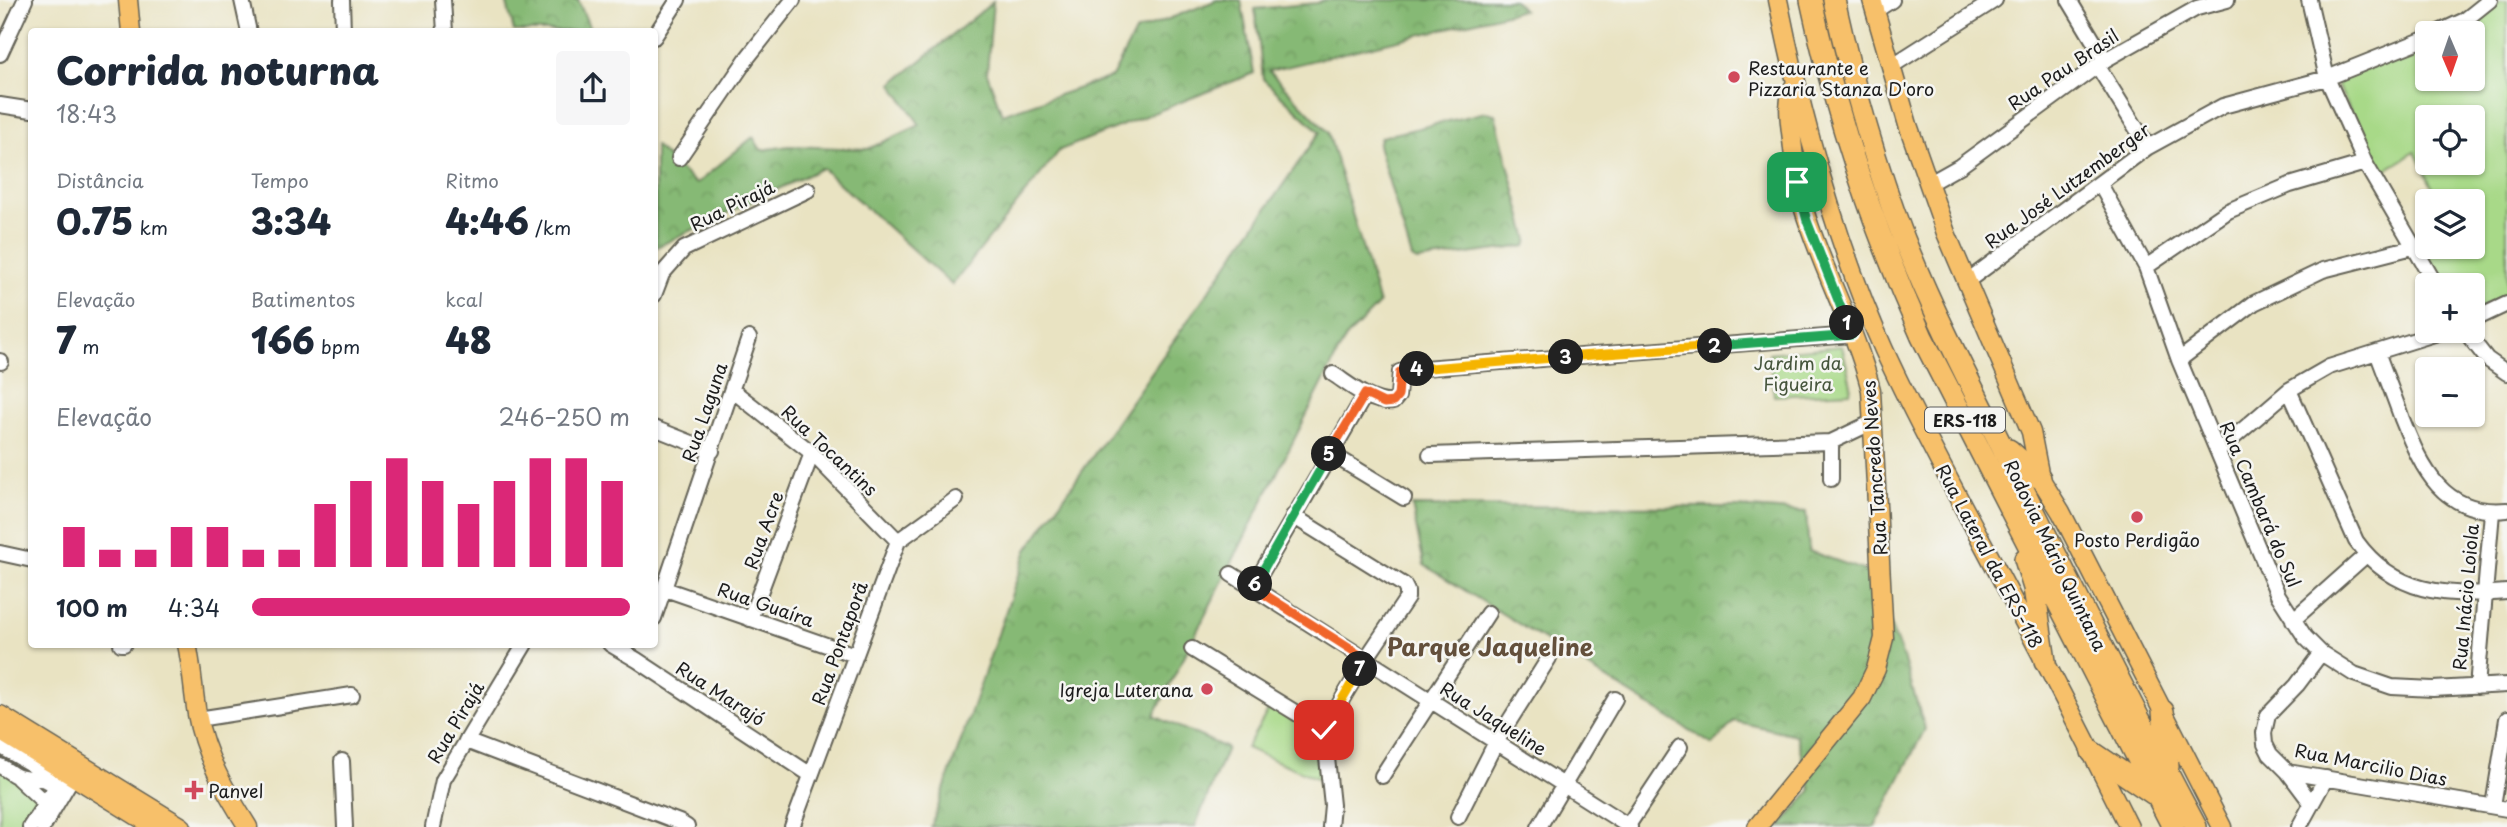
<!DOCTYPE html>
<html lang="pt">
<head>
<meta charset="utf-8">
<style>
  :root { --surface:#fff; --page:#f6f6f7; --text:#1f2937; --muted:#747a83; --accent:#db2777 }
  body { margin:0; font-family:"Playpen Sans",sans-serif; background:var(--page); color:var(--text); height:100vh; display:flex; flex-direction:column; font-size:26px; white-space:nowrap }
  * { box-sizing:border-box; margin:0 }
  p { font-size:23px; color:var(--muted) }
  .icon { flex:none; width:38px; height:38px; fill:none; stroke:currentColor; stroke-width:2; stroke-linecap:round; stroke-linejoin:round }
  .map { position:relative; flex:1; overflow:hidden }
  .details { position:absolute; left:28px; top:28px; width:630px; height:620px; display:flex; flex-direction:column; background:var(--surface); border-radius:7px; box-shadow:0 2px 5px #0004 }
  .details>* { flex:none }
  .needle { width:46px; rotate:178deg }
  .controls { position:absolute; left:2415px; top:21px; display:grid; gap:14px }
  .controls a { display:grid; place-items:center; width:70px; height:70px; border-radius:7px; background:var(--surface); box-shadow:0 2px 5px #0004; font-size:35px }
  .pin { position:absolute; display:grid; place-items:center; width:60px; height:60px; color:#fff; margin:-30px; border-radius:14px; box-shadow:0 4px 10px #0006 }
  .km { position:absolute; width:35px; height:35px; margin:-18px; border-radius:50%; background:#222; color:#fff; font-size:19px; line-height:35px; text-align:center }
  .round { display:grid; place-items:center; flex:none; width:74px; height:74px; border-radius:7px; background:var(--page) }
  .overview { display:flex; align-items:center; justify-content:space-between; height:119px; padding:0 28px }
  h1 { font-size:38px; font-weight:800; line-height:52px }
  .stats { display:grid; grid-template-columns:repeat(3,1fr); gap:10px; height:119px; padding:7px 28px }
  .stats div { display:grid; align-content:center }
  .stats b { font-size:35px; font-weight:800 }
  .stats small { font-size:19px; font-weight:400 }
  .stats p { font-size:19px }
  .chart { height:196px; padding:14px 28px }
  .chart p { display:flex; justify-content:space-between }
  .chart svg { width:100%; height:126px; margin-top:7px; stroke:var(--accent); stroke-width:6 }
  ul { padding:0 28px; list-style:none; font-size:23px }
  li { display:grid; grid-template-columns:112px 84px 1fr; align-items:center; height:52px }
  li i { height:18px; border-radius:9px; background:var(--accent) }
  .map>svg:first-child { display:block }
  .forest { fill:url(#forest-crowns); stroke:#516a48; stroke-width:2 }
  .park { fill:#a8d988; stroke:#627a52; stroke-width:2; fill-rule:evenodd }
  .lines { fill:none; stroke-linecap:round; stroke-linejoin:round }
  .minor-casing { stroke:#646256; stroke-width:18 }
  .major-casing { stroke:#646256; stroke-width:21 }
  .highway-casing { stroke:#646256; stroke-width:24 }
  .minor { stroke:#fff; stroke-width:14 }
  .major { stroke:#f7c06b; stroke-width:18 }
  .highway { stroke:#f7c06b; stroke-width:21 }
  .split-1-casing { stroke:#fff; stroke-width:14 }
  .split-2-casing { stroke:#fff; stroke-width:14 }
  .split-3-casing { stroke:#fff; stroke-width:14 }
  .split-4-casing { stroke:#fff; stroke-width:14 }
  .split-5-casing { stroke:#fff; stroke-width:14 }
  .split-6-casing { stroke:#fff; stroke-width:14 }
  .split-7-casing { stroke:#fff; stroke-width:14 }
  .split-8-casing { stroke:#fff; stroke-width:14 }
  .split-1 { stroke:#22a559; stroke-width:9 }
  .split-2 { stroke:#22a559; stroke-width:9 }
  .split-3 { stroke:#f5b400; stroke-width:9 }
  .split-4 { stroke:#f5b400; stroke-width:9 }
  .split-5 { stroke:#f0652b; stroke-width:9 }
  .split-6 { stroke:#22a559; stroke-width:9 }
  .split-7 { stroke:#f0652b; stroke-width:9 }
  .split-8 { stroke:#f5b400; stroke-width:9 }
  .poi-dot { fill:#d1495b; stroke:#f6f6f2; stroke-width:2.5 }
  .labels { text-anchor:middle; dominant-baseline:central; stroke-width:5; stroke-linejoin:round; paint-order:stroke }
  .shield { fill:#f6f6f2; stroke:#5d5d5c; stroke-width:2 }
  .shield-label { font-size:16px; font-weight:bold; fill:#1c1c1c }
  .poi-label { font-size:18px; fill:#1c1c1c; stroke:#f6f6f2; text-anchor:start }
  .street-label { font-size:18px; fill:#1c1c1c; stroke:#f6f6f2 }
  .park-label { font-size:18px; fill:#46553c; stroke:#f6f6f2 }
  .district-label { font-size:24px; font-weight:bold; fill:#634f3b; stroke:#f6f6f2 }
</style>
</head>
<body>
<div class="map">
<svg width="2507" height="827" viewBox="0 0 2507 827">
  <defs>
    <pattern id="forest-crowns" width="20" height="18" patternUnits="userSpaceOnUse" patternTransform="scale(1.75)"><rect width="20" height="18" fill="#86b974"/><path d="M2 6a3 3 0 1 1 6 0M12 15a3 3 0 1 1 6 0" fill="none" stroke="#739e64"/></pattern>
  </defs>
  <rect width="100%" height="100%" fill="#f6f6f2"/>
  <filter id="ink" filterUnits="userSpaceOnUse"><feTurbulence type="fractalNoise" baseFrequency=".0143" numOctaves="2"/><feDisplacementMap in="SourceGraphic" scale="14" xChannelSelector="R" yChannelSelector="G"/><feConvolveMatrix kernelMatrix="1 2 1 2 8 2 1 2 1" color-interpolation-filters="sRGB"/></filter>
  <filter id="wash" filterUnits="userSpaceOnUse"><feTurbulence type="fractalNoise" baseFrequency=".00686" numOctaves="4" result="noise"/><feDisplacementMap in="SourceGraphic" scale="28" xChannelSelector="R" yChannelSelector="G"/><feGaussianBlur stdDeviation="1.57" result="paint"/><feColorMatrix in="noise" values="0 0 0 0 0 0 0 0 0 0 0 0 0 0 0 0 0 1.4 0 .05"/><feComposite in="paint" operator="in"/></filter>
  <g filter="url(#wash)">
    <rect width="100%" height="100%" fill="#e9e3c2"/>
    <path class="forest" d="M 506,0 L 578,0 L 591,31 L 514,31 Z
      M 1217,0 L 1241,0 L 1254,73 L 1060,150 L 952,285 L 822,168 L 655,248 L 655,146 L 696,184 L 753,137 L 761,150 L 789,146 L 868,149 L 920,125 L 892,84 L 993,2 L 987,73 L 1002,114 L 1112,77 L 1135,32 Z
      M 1324,0 L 1514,0 L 1523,10 L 1269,71 L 1328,132 L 1379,304 L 1345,339 L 1154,716 L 1227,748 L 1195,827 L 931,827 L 1027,550 L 1320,132 L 1263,79 L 1255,9 L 1317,3 Z
      M 1486,112 L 1495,114 L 1528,240 L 1526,246 L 1417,261 L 1412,258 L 1378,145 L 1381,137 Z
      M 1412,506 L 1736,507 L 1806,512 L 1809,551 L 1869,572 L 1903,657 L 1925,729 L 1875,827 L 1780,827 L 1811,790 L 1796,735 L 1734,721 L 1713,745 L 1424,565 Z"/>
    <path class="park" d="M 2500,0 L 2507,0 L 2507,294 L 2473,312 L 2473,285 L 2445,285 L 2420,245 L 2427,240 L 2427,247 L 2473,247 L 2473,201 L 2439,201 L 2415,152 L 2381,173 L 2335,80 L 2427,45 L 2427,79 L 2473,79 L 2473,33 L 2457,33 ZM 2427,117 L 2473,117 L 2473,163 L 2427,163 Z
      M 1842,346 L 1851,385 L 1850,392 L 1774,396 L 1769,353 Z
      M 1272,704 L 1316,732 L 1321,780 L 1246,748 Z
      M 0,738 L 65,776 L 34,827 L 0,827 Z"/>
  </g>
  <g filter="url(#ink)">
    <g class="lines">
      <g class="minor-casing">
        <path id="minor" d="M 242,0 L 249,32
          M 342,0 L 343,32
          M 443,0 L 445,32
          M 2069,0 L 2105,60
          M 2309,0 L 2327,78 L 2365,163 L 2436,285
          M 1875,11 L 1892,0
          M 2437,33 L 2465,20 L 2490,0
          M 654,37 L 678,0
          M 0,54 L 25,0
          M 2097,65 L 2148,147
          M 1890,67 L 1995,0
          M 0,105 L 32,110
          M 679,158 L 748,57 L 793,0
          M 1928,184 L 1960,166 L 2105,60 L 2197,8 L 2227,0
          M 2100,184 L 2146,267 L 2179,360 L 2278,595 L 2305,637 L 2321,653 L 2354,674 L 2392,687 L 2433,689 L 2507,685
          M 2146,267 L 2228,211 L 2290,185 L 2365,163
          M 1966,282 L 2148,147 L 2223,106 L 2327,78 L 2427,38
          M 654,295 L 662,274 L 684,249 L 808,190
          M 2473,320 L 2507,304
          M 2465,331 L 2487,359 L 2507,373
          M 2377,352 C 2385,374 2394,396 2402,419 C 2422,469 2443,516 2507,510
          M 2179,360 L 2254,303 L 2323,270 L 2413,247
          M 0,361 L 1,362
          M 1333,374 C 1350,385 1372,404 1393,402 L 1398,396 L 1400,372 L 1411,369 L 1852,335
          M 732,390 L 812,453 L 898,541
          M 2289,390 L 2356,541 C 2394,594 2446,597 2507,592
          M 654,428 L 712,451
          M 2218,451 L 2289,390 L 2329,367 L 2444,331
          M 1330,453 L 1404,498
          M 1430,455 L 1831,442
          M 1831,479 L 1831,442 L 1873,422
          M 1293,516 L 1404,585 L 1407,591 L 1407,598 L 1366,659 L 1324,730 L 1332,805 L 1330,827
          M 0,553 L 32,560
          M 1231,574 L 1630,827
          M 1253,587 L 1365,395
          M 665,589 L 855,655
          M 654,618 L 749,338
          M 750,619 L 812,453
          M 2293,620 L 2366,555
          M 121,644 L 124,644
          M 610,644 L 637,660 L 811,775
          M 1192,649 L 1324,730
          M 2477,687 L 2492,512
          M 198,719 L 352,695
          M 466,741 L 679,822 L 687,827
          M 0,746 L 34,766 L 41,765 L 54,773
          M 342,761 L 345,827
          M 0,766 C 6,769 10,773 16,776 C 29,783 46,772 55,788
          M 2288,772 L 2507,809
          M 1382,776 L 1488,613
          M 18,778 L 45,803
          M 2312,804 L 2288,772 L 2270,754 L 2265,744 L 2264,733 L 2268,715 L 2297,685 L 2321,653
          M 2493,806 L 2507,719
          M 1458,817 L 1496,742 L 1549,658
          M 30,827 L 59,782
          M 43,827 L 73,776
          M 433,827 L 443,780 L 525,644
          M 792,827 L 898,541 L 956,499
          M 1539,827 L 1615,699
          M 1627,827 L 1680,747
          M 2299,827 L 2326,778"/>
      </g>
      <g class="major-casing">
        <path id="major" d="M 128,0 L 131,32
          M 1778,0 C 1802,119 1834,239 1884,350 C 1914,416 1949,480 1983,544 C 2033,638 2082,732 2129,827
          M 1872,0 L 1908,125 L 1946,233 L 2031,432 L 2040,478 L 2061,512 L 2222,827
          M 187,644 C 192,667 193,691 197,714 C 204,755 226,792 248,827
          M 0,715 L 182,827
          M 0,731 L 155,827
          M 1757,827 L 1862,698 L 1876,669 L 1884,638 L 1871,390 C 1856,331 1826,277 1807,219 C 1798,193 1795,167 1792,140 C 1790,122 1785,99 1796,83"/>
      </g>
      <g class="highway-casing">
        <path id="highway" d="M 1811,0 C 1836,117 1873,228 1922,337 L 2173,827
          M 1834,0 C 1852,81 1874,161 1904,239 C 1939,327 1985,411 2027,497 C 2082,608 2138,718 2196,827
          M 2009,450 L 2040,478
          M 2025,559 L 2034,588 L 2045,661
          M 2163,711 L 2168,767
          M 2092,752 L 2154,794"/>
      </g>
      <use href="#minor" class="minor"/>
      <use href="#major" class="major"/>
      <use href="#highway" class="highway"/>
    </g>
  </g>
  <g class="lines" filter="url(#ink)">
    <g class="split-1-casing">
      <path id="split-1" d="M 1797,182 L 1807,221 L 1847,323"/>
    </g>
    <g class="split-2-casing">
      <path id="split-2" d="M 1715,346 L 1852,335 L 1847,323"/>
    </g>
    <g class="split-3-casing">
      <path id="split-3" d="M 1566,357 L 1715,346"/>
    </g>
    <g class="split-4-casing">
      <path id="split-4" d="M 1417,369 L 1566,357"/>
    </g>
    <g class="split-5-casing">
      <path id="split-5" d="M 1329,454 L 1365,394 L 1384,403 L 1393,402 L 1398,396 L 1400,372 L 1417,369"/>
    </g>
    <g class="split-6-casing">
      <path id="split-6" d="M 1255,584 L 1329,454"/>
    </g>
    <g class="split-7-casing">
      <path id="split-7" d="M 1255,584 L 1253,587 L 1366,659 L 1360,669"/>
    </g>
    <g class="split-8-casing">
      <path id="split-8" d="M 1324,730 L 1360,669"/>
    </g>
    <use href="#split-1" class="split-1"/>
    <use href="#split-2" class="split-2"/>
    <use href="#split-3" class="split-3"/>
    <use href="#split-4" class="split-4"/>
    <use href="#split-5" class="split-5"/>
    <use href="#split-6" class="split-6"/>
    <use href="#split-7" class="split-7"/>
    <use href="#split-8" class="split-8"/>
  </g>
  <g class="poi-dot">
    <circle cx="1734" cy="77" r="7"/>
    <circle cx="2137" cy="517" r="7"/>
    <circle cx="1207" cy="689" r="7"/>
    <path d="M190.5 779.5h7v7h7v7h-7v7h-7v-7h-7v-7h7z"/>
  </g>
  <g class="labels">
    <rect class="shield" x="1925" y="407.5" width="80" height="25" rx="5"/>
    <g class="shield-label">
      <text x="1965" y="420">ERS-118</text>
    </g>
    <g class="poi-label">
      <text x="1748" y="67">Restaurante e<tspan x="1748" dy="21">Pizzaria Stanza D'oro</tspan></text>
      <text x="2137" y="539" text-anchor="middle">Posto Perdigão</text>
      <text x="1193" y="689" text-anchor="end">Igreja Luterana</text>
      <text x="208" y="790">Panvel</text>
    </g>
    <g class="street-label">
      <text transform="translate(2063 69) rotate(-34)">Rua Pau Brasil</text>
      <text transform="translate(2067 185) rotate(-36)">Rua José Lutzemberger</text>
      <text transform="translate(732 205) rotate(-26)">Rua Pirajá</text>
      <text transform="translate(704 412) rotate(-71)">Rua Laguna</text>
      <text transform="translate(830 450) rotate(43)">Rua Tocantins</text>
      <text transform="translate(1874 468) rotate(-94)">Rua Tancredo Neves</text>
      <text transform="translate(2261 504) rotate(67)">Rua Cambará do Sul</text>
      <text transform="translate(763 530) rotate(-70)">Rua Acre</text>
      <text transform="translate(2056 555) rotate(64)">Rodovia Mário Quintana</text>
      <text transform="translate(1990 556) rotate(62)">Rua Lateral da ERS-118</text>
      <text transform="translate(2465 597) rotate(-85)">Rua Inácio Loiola</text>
      <text transform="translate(766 604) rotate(19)">Rua Guaíra</text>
      <text transform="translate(839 643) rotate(-70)">Rua Pontaporã</text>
      <text transform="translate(721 693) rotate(33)">Rua Marajó</text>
      <text transform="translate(1494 718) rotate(32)">Rua Jaqueline</text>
      <text transform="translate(455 722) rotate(-59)">Rua Pirajá</text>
      <text transform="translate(2371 764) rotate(11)">Rua Marcilio Dias</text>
    </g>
    <g class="park-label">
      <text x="1798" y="362">Jardim da<tspan x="1798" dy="21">Figueira</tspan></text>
    </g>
    <g class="district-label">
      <text x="1490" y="646">Parque Jaqueline</text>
    </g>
  </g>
</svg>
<div class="controls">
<a><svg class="needle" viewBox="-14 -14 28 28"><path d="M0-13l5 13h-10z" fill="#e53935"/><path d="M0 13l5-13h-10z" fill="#747a83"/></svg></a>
<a><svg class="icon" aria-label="locate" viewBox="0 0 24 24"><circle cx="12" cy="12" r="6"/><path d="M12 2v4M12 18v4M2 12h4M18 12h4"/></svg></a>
<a><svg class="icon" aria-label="layers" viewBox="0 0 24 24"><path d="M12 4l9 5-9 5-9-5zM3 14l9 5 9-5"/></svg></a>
<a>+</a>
<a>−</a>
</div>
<div class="pin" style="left:1797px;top:182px;background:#1e9e55"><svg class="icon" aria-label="arrive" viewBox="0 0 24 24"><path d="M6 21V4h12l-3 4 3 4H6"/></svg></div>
<div class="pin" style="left:1324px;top:730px;background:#d93025"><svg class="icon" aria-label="check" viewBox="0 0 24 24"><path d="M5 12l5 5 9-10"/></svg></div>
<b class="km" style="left:1847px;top:323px">1</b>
<b class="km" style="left:1715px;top:346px">2</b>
<b class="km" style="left:1566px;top:357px">3</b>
<b class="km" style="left:1417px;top:369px">4</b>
<b class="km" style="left:1329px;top:454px">5</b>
<b class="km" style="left:1255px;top:584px">6</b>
<b class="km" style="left:1360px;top:669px">7</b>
<section class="details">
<div class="overview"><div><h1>Corrida noturna</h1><p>18:43</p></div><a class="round"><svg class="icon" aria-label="share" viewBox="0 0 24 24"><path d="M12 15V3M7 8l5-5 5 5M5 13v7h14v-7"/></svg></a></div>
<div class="stats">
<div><p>Distância</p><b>0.75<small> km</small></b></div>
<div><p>Tempo</p><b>3:34</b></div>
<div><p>Ritmo</p><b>4:46<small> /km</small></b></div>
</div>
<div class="stats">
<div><p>Elevação</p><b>7<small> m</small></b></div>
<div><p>Batimentos</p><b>166<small> bpm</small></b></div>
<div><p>kcal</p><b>48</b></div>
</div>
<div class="chart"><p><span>Elevação</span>246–250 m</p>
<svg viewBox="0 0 160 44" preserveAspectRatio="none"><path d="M5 44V30M15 44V38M25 44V38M35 44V30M45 44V30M55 44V38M65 44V38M75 44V22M85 44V14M95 44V6M105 44V14M115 44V22M125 44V14M135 44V6M145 44V6M155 44V14"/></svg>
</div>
<ul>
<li><b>100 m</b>4:34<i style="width:100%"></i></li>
</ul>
</section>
</div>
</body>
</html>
